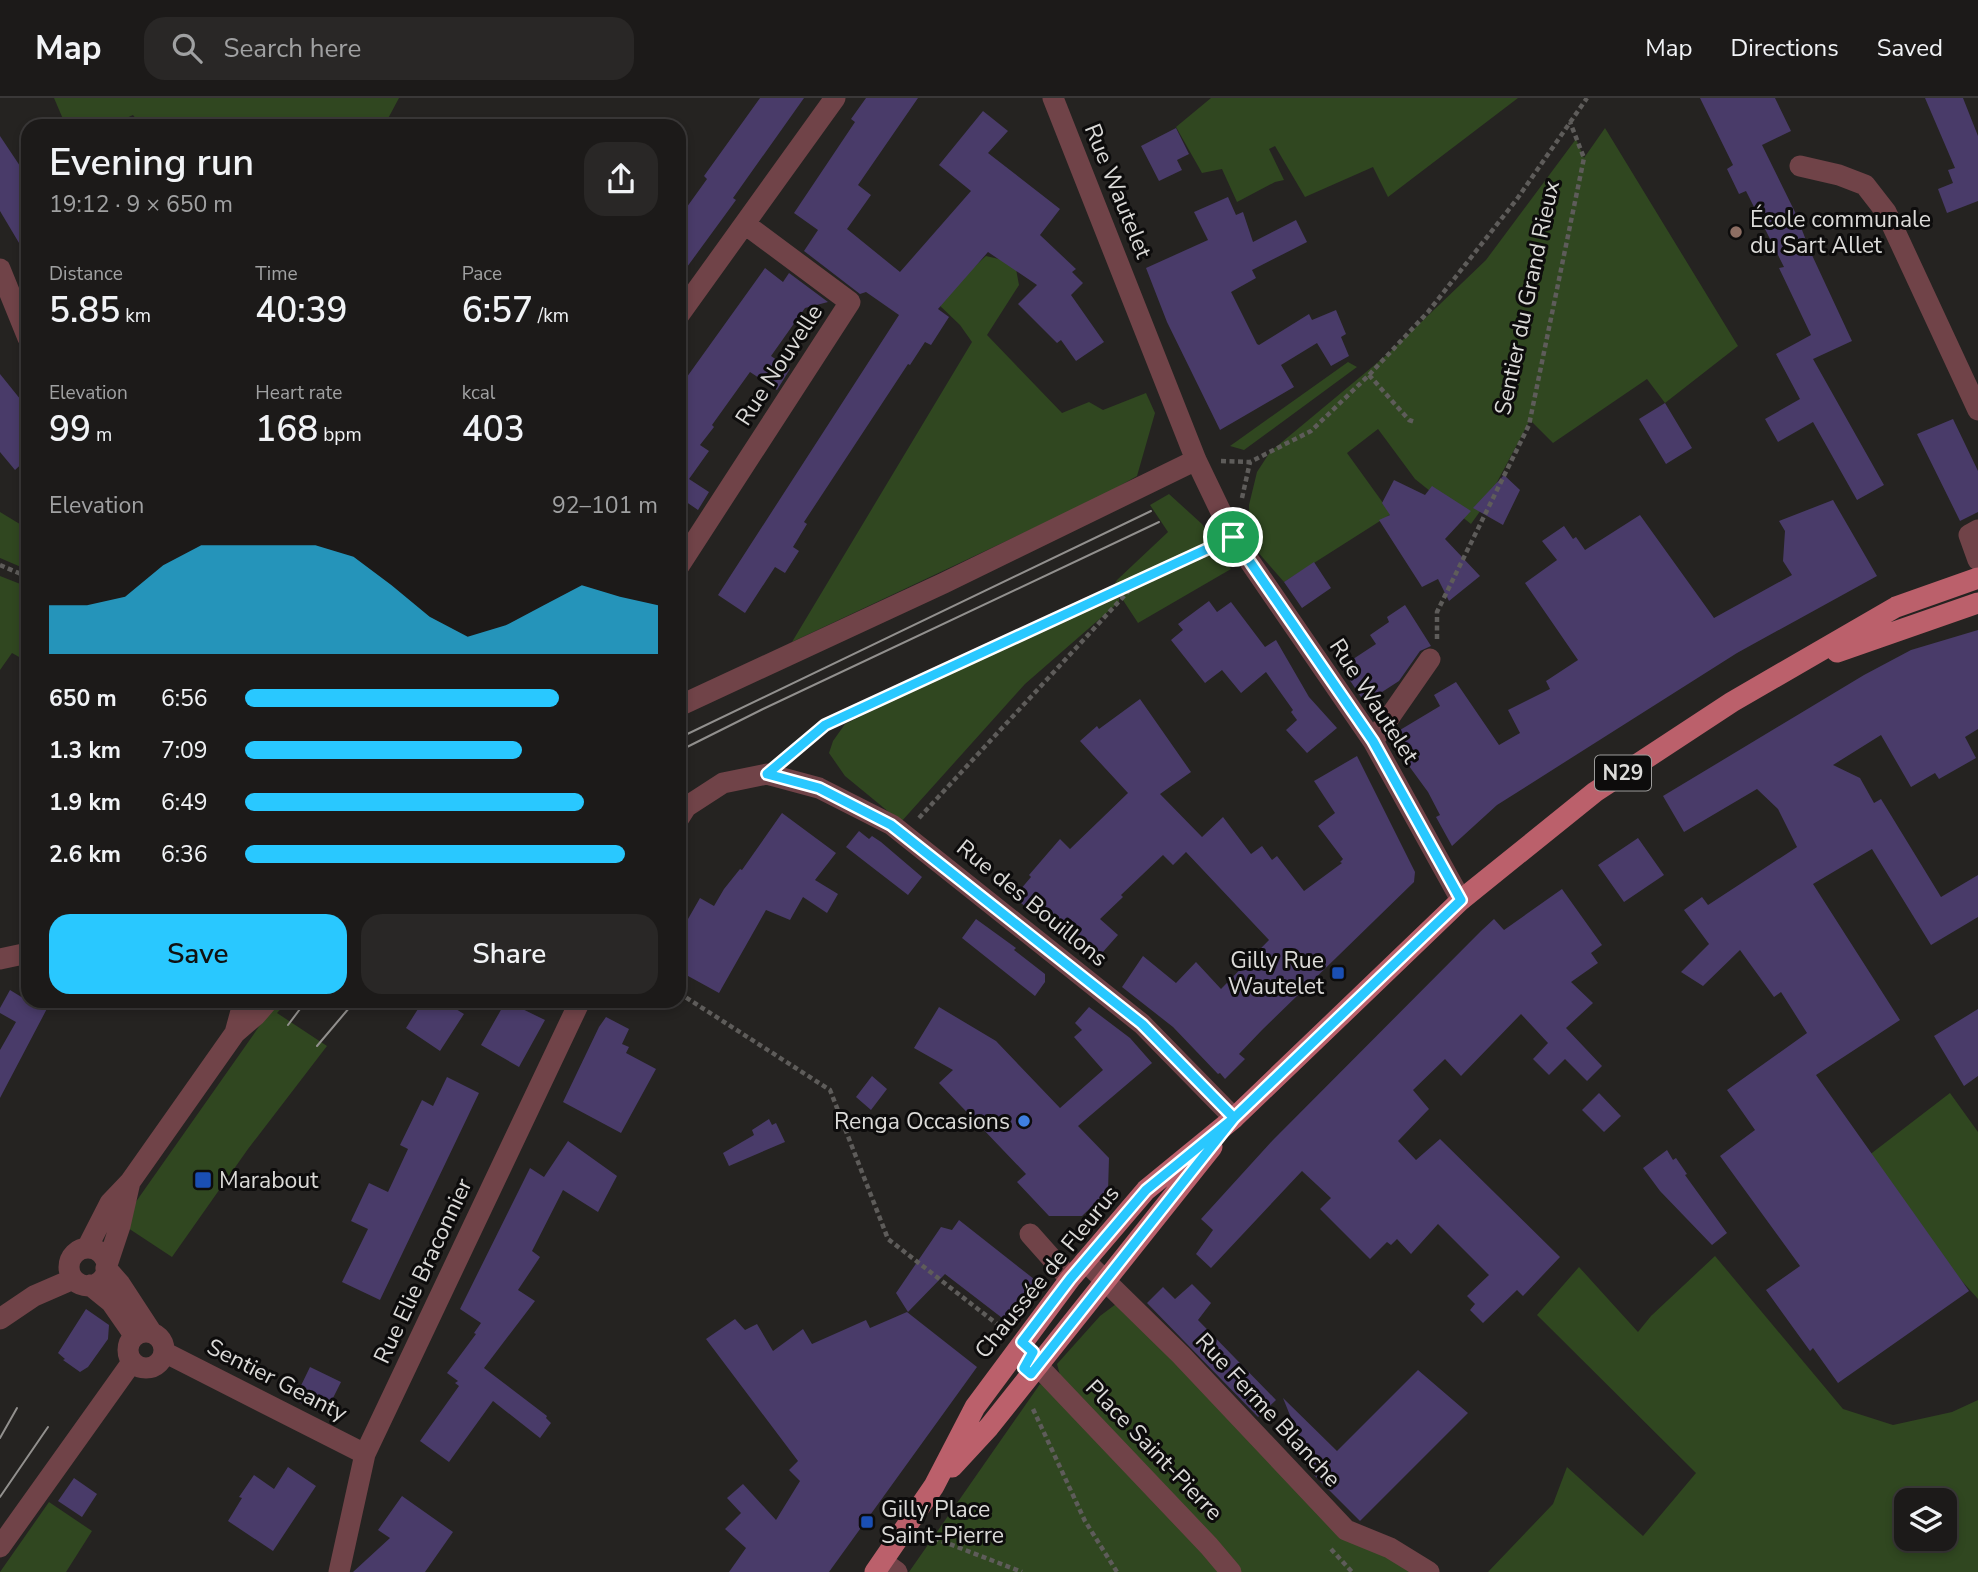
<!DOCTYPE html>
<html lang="en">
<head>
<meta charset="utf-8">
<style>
  :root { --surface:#1c1a19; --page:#292726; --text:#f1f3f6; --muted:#a0a1a2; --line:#3a3838; --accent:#29c8ff }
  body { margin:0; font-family:"Nunito Sans",sans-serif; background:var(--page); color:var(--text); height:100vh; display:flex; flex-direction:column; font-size:26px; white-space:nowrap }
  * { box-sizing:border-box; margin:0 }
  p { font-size:23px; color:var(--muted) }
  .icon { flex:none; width:38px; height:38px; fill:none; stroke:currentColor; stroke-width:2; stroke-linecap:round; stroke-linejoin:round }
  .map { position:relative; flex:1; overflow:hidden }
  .drawer { position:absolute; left:21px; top:21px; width:665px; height:889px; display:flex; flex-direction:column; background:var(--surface); border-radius:21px; box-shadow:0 4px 10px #0003,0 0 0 2px var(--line) }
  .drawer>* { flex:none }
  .controls { position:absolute; left:1894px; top:1390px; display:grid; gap:14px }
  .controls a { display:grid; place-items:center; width:63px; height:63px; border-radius:14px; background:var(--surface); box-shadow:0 4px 10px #0003,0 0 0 2px var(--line); font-size:35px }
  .pin { position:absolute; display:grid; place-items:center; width:60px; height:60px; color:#fff; margin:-30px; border:4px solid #fff; border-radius:50%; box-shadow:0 2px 7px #0007 }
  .round { display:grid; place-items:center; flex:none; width:74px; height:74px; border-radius:21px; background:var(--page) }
  .summary { display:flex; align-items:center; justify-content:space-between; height:119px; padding:0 28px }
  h1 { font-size:38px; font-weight:600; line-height:52px }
  .figures { display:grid; grid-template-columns:repeat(3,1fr); gap:10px; height:119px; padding:7px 28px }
  .figures div { display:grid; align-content:center }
  .figures b { font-size:35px; font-weight:600 }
  .figures small { font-size:19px; font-weight:400 }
  .figures p { font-size:19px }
  .chart { height:196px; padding:14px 28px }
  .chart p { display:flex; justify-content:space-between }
  .chart svg { width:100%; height:126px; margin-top:7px; fill:var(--accent); opacity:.7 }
  .cta { display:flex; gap:14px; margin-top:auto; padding:14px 28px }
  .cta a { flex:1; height:80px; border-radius:21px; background:var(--accent); color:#111; font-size:28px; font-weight:600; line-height:80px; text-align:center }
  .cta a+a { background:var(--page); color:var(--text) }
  ul { padding:0 28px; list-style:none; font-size:23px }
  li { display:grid; grid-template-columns:112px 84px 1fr; align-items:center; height:52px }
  li i { height:18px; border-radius:9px; background:var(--accent) }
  header { display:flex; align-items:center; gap:42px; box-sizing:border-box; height:98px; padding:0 35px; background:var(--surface); border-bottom:2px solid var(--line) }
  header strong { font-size:33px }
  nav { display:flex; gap:38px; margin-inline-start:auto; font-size:24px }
  .search { width:490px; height:63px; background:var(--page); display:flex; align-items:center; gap:18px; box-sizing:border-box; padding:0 24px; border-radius:21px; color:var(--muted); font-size:26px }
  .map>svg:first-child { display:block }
  .green { fill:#304720; fill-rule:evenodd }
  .building { fill:#493b69 }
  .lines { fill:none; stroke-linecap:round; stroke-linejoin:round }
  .path { stroke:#5e5c5a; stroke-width:4.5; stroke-dasharray:5 3.5; stroke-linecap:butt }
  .minor { stroke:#704348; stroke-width:21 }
  .major { stroke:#bb606b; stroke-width:21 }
  .tram { stroke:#92908e; stroke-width:2 }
  .route-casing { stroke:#fff; stroke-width:14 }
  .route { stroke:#29c8ff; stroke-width:9 }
  .education-dot { fill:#8d6e63; stroke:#0d0c0c; stroke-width:2.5 }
  .transit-dot { fill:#1a4fb4; stroke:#0d0c0c; stroke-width:2.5 }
  .shop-dot { fill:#3f7fe0; stroke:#0d0c0c; stroke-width:2.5 }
  .labels { text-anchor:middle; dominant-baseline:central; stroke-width:6; stroke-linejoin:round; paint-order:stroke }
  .shield { fill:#0d0c0c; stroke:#9d9c9b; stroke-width:2 }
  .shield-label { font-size:21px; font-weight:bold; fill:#dbdad8 }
  .street-label { font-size:23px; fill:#dbdad8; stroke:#0d0c0c }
  .poi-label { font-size:23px; fill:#dbdad8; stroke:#0d0c0c; text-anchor:start }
</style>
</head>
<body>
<header>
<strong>Map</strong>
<div class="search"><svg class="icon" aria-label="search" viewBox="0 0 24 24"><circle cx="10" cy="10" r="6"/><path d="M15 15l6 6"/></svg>Search here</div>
<nav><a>Map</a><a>Directions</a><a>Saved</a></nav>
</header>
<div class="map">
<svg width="1978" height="1474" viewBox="0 0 1978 1474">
  <rect width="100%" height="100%" fill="#252321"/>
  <path class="green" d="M 54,0 L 399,0 L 384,28 L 141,28 L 133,17 L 109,28 L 66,28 Z
    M 1211,0 L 1518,0 L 1388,99 L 1373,69 L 1305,99 L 1275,48 L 1269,51 L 1284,82 L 1275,84 L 1237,104 L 1222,71 L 1202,75 L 1176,29 Z
    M 1605,30 L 1738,248 L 1665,305 L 1647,281 L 1553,345 L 1530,322 L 1486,405 L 1471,426 L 1415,381 L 1378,331 L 1347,355 L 1391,416 L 1284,484 L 1250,445 L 1249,407 L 1257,374 L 1270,354 L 1389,255 L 1486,162 L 1576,41 L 1584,60 Z
    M 986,158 L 1003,162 L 1016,171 L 1019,187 L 987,237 L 1062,315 L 1089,304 L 1103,312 L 1146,295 L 1155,315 L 1137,378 L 1102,398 L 792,544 L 972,244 L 960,227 L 936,204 Z
    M 1348,264 L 1357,269 L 1244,352 L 1230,348 Z
    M 1169,396 L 1202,426 L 1231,471 L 1138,525 L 1119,496 L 1119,504 L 1025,586 L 901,724 L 845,678 L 829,655 L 833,643 L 845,626 L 1117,493 L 1114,487 L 1117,482 L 1168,434 L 1150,407 Z
    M 0,414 L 28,431 L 28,472 L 0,460 Z
    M 0,478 L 28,489 L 28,564 L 12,555 L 0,572 Z
    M 277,903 L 288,903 L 277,915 L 327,948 L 248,1051 L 172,1159 L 128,1130 L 128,1115 Z
    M 1950,995 L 1978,1034 L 1978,1201 L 1961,1182 L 1868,1058 Z
    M 1715,1158 L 1843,1311 L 1893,1327 L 1952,1314 L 1978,1302 L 1978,1474 L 1488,1474 L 1553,1406 L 1567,1369 L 1643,1438 L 1696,1375 L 1537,1217 L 1579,1169 L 1638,1234 L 1651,1218 ZM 1906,1402 L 1944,1402 L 1944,1440 L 1906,1440 Z
    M 1124,1200 L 1323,1417 L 1439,1474 L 909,1474 L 1040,1286 L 1065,1296 L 1057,1266 L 1100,1218 Z
    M 49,1404 L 92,1433 L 66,1474 L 0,1474 Z"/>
  <path class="building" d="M 760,0 L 804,0 L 733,100 L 736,102 L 679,180 L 679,120 L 707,81 L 704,78 Z
    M 866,0 L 918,0 L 858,87 L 871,97 L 847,131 L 900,174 L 971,93 L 939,67 L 983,13 L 1008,33 L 988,55 L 1060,111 L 1040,137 L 1076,171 L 1072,174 L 1083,185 L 1071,197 L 1104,244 L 1076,263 L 1061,242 L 1057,245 L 1018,206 L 1037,187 L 988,154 L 938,211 L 949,219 L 931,247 L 925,244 L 910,267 L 908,266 L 804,424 L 807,426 L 793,449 L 799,453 L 785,475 L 775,469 L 745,515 L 718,497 L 899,217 L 866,194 L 860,196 L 804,153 L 818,132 L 794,115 L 855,24 L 851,21 Z
    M 1700,0 L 1775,0 L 1791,33 L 1762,47 L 1795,114 L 1811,155 L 1852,243 L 1813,261 L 1884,387 L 1857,402 L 1813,324 L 1778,344 L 1765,321 L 1800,301 L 1776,256 L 1811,237 L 1779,170 L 1784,169 L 1746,93 L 1739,96 L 1727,71 L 1733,67 Z
    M 1925,0 L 1963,0 L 1978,38 L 1978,103 L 1947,115 L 1938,91 L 1953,85 L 1948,72 L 1955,70 Z
    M 1176,30 L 1189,56 L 1177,62 L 1182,72 L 1159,83 L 1141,48 Z
    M 0,38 L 28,80 L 28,160 L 0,113 Z
    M 1228,99 L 1236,117 L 1243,114 L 1253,144 L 1296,122 L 1307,144 L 1252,172 L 1256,180 L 1231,194 L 1257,246 L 1259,247 L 1309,216 L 1312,222 L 1336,212 L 1346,236 L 1341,239 L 1349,258 L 1331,268 L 1317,245 L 1281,267 L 1294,289 L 1220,332 L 1167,224 L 1146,170 L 1208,142 L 1194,114 Z
    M 765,170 L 783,184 L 789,175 L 828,204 L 805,210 L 771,258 L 790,271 L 777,292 L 750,274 L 712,327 L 714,329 L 700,347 L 709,353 L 689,381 L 709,394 L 698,412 L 679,399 L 679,290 Z
    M 0,276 L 25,307 L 19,312 L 28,322 L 28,360 L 15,372 L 0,354 Z
    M 1665,305 L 1692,350 L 1666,366 L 1639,321 Z
    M 1953,321 L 1978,373 L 1978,414 L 1960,423 L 1917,336 Z
    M 1504,377 L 1520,392 L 1503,427 L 1473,410 Z
    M 1394,382 L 1425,397 L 1432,388 L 1471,413 L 1445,441 L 1480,478 L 1449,503 L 1438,481 L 1422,489 L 1379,422 L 1390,417 L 1382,405 Z
    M 1833,402 L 1877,478 L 1737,555 L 1497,707 L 1452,748 L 1436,719 L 1440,717 L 1428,694 L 1390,642 L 1395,635 L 1440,608 L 1434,597 L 1456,584 L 1499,647 L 1520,635 L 1508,612 L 1550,591 L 1546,583 L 1578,562 L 1525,485 L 1557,462 L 1542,443 L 1564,428 L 1573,441 L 1576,439 L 1585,452 L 1640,417 L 1714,520 L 1792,477 L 1783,463 L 1785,433 L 1779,423 Z
    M 1314,464 L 1331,490 L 1302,510 L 1284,484 Z
    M 1209,503 L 1217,514 L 1231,504 L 1265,549 L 1276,542 L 1309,599 L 1337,630 L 1307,655 L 1286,632 L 1297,622 L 1291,614 L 1293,612 L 1266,574 L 1241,595 L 1222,572 L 1205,585 L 1171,542 L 1183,532 L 1178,526 Z
    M 1405,507 L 1431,548 L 1420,553 L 1399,583 L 1365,605 L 1341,569 L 1376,546 L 1370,537 L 1389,524 L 1387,519 Z
    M 1978,532 L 1978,631 L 1965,639 L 1976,660 L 1939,681 L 1935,675 L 1911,689 L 1881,637 L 1833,667 L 1860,680 L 1874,705 L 1881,701 L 1941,799 L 1978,777 L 1978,819 L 1931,847 L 1872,751 L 1813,786 L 1900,922 L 1816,977 L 1969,1193 L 1838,1285 L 1813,1250 L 1810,1253 L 1766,1192 L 1800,1168 L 1720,1058 L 1755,1032 L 1727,992 L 1807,935 L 1781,894 L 1774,899 L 1740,852 L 1703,888 L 1681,874 L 1709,846 L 1684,812 L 1702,799 L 1708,807 L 1797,749 L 1778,711 L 1757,691 L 1684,734 L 1663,698 L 1864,577 L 1911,552 Z
    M 1140,601 L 1191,674 L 1160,696 L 1202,739 L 1223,719 L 1251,756 L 1262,748 L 1272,762 L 1277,758 L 1304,793 L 1342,765 L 1340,764 L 1343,761 L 1318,728 L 1335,715 L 1314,683 L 1357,658 L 1415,774 L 1414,784 L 1262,932 L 1239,956 L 1245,961 L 1225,981 L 1220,975 L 1218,976 L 1173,929 L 1122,889 L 1143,858 L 1176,885 L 1196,864 L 1221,891 L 1269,842 L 1186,754 L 1173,767 L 1163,757 L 1121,797 L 1123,799 L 1100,821 L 1118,837 L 1094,864 L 1043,817 L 1040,821 L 1014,799 L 1031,779 L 1029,777 L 1060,741 L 1070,751 L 1128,695 L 1080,643 L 1097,628 L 1099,631 Z
    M 782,715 L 836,755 L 815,782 L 838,796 L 827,815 L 803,799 L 790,822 L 766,812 L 719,895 L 679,873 L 679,817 L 688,821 L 700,800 L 714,808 L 724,791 L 740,771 L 742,772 Z
    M 859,733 L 869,741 L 872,738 L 881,744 L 922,779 L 908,797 L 846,749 Z
    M 1638,740 L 1664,777 L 1624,804 L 1598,767 Z
    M 1562,791 L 1602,847 L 1591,855 L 1598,865 L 1571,884 L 1593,905 L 1566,930 L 1602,968 L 1587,983 L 1565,961 L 1549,977 L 1533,961 L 1548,945 L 1521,916 L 1461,978 L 1445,961 L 1413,992 L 1429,1011 L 1398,1043 L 1416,1062 L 1440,1041 L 1560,1159 L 1523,1198 L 1517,1192 L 1483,1225 L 1470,1212 L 1475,1206 L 1467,1198 L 1489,1177 L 1438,1126 L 1411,1156 L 1397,1141 L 1391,1147 L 1387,1144 L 1370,1161 L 1320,1111 L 1331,1100 L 1302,1073 L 1211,1170 L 1196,1156 L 1213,1132 L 1201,1121 L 1273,1042 L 1481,833 L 1494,821 L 1504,832 Z
    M 976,821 L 1016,850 L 1014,852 L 1045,876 L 1045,884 L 1035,898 L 962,840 Z
    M 10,892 L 28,903 L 51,903 L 0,1000 L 0,952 L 16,924 L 0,915 L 0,910 Z
    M 423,903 L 443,903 L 464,916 L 440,953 L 406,930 Z
    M 506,903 L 545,922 L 519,969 L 481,947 Z
    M 939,909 L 996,943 L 1060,1010 L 1103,972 L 1074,939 L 1082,932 L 1075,925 L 1089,909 L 1130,940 L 1152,965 L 1078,1028 L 1109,1060 L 1108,1093 L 1082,1118 L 1049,1118 L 1017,1084 L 1026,1076 L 939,985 L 953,972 L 914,950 Z
    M 1978,911 L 1978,978 L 1964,988 L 1934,938 Z
    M 606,919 L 629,931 L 622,946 L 629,949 L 626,955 L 656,971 L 621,1035 L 563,1004 L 599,929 Z
    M 872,978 L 887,991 L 871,1012 L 856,999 Z
    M 447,979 L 479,995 L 380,1202 L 342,1184 L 368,1131 L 351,1123 L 369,1085 L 388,1094 L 408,1051 L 400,1047 L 422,1002 L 433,1008 Z
    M 1599,995 L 1621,1018 L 1604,1034 L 1582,1012 Z
    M 769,1021 L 772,1027 L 776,1025 L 785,1044 L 729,1068 L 723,1055 L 754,1037 L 752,1032 Z
    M 568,1043 L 617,1078 L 598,1114 L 563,1092 L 532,1153 L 540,1159 L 518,1192 L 535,1203 L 484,1270 L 547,1318 L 546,1320 L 551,1325 L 540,1340 L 493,1303 L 449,1364 L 420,1343 L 459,1288 L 455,1285 L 458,1283 L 447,1275 L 476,1236 L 474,1235 L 481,1225 L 460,1211 L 530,1070 L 544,1079 Z
    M 1667,1052 L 1673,1062 L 1676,1060 L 1687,1076 L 1685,1077 L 1727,1135 L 1712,1147 L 1660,1093 L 1643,1070 Z
    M 959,1122 L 1039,1185 L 1010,1226 L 945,1176 L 908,1214 L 896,1195 L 941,1129 L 952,1132 Z
    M 1192,1186 L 1211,1205 L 1198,1222 L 1276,1302 L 1258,1319 L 1147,1205 L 1163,1189 L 1175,1201 Z
    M 86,1211 L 109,1227 L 108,1241 L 88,1269 L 80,1274 L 63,1262 L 65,1261 L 58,1255 Z
    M 907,1214 L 977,1269 L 829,1474 L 729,1474 L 746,1450 L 725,1431 L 741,1415 L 727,1400 L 743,1386 L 776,1422 L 800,1383 L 789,1372 L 798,1363 L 706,1241 L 735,1221 L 745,1232 L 757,1226 L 773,1253 L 803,1231 L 812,1246 L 866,1222 L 870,1230 Z
    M 310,1269 L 341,1284 L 325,1316 L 294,1302 Z
    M 1418,1272 L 1468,1315 L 1360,1423 L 1314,1377 L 1283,1300 L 1337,1353 Z
    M 288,1369 L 316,1388 L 273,1453 L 228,1423 L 242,1400 L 239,1399 L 254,1377 L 274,1391 Z
    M 74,1380 L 97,1396 L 82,1419 L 58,1403 Z
    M 402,1398 L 453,1434 L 425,1474 L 353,1474 L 390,1440 L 378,1432 Z"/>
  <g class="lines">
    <path class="path" d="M 1369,277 L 1409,322 L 1415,324
      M 1221,363 L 1250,364 L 1311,333 L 1369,277 L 1428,214 L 1517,101 L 1587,0
      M 1242,400 L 1250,364
      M 0,467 L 28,479
      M 1437,541 L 1437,514 L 1529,327 L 1584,60 L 1570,24
      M 789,657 L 825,627 L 1213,448
      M 919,720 L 1136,485
      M 679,895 L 830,992 L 888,1141 L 1006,1233
      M 1033,1311 L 1085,1423 L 1117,1474
      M 934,1440 L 1022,1474
      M 1331,1451 L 1352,1474"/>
    <path class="minor" d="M 1053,0 L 1196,362 L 1233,439 L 1373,643 L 1461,802
      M 1800,68 L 1839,77 L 1865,87 L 1886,114 L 1978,312
      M 0,171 L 28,240
      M 679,217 L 835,0
      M 1978,432 L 1969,437 L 1978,462
      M 679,468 L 850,204 L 745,126
      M 679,608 L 944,485 L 1196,362
      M 1373,643 L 1430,561
      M 679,720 L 686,709 L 723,685 L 767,676 L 819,690 L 892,727 L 1142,926 L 1234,1020
      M 0,861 L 28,855
      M 249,903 L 241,913 L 235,935 L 256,917 L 268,903
      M 130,1084 L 235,935
      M 1030,1136 L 1070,1181
      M 87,1150 L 110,1105 L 130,1084 L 120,1128 L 106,1170 L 120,1186 L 152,1235
      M69 1169a19 19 0 1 1 38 0a19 19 0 1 1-38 0Z
      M 1085,1163 L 1181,1257 L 1346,1432 L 1390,1450 L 1429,1474
      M 90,1187 L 111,1204 L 134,1237
      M 0,1221 L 34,1198 L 73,1181
      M128 1252a18 18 0 1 1 36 0a18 18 0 1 1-36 0Z
      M 164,1254 L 365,1356
      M 1038,1268 L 1209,1448 L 1231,1474
      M 0,1449 L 132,1264
      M 883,1464 L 897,1474
      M 339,1474 L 365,1356 L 580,903"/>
    <path class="major" d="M 1837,554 L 1978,505
      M 952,1369 L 989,1329 L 1212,1049
      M 875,1474 L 934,1388 L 975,1309 L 1070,1181 L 1146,1092 L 1234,1020 L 1461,802 L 1595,694 L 1732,604 L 1896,509 L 1978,480"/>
    <path class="tram" d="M 679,640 L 1151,413
      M 679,653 L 763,611 L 1159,424
      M 288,927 L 306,903
      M 317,948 L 355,903
      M 0,1340 L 17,1310
      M 0,1399 L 48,1329"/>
  </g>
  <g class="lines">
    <g class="route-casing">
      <path id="route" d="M 1233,439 L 825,627 L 767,676 L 819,690 L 891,727 L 1142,926 L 1234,1020 L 1031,1276 L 1024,1270 L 1033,1254 L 1022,1244 L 1070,1181 L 1146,1092 L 1234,1020 L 1461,802 L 1373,643 L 1233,439"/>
    </g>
    <use href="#route" class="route"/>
  </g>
  <circle class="education-dot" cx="1736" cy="134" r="7"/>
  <g class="transit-dot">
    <rect x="1331" y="868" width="14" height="14" rx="3.5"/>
    <rect x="194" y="1073" width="18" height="18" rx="3.5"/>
    <rect x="860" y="1417" width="14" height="14" rx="3.5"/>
  </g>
  <circle class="shop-dot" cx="1024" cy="1023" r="7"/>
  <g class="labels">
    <rect class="shield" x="1595" y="657.5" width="56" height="35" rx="5"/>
    <g class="shield-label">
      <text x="1623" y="675">N29</text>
    </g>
    <g class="street-label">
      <text transform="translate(1118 93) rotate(68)">Rue Wautelet</text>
      <text transform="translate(1527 200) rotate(-78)">Sentier du Grand Rieux</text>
      <text transform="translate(779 267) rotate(-57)">Rue Nouvelle</text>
      <text transform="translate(1374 603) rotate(57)">Rue Wautelet</text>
      <text transform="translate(1032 805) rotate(39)">Rue des Bouillons</text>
      <text transform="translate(423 1173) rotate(-65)">Rue Elie Braconnier</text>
      <text transform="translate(1047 1174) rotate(-51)">Chaussée de Fleurus</text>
      <text transform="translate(277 1282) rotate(27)">Sentier Geanty</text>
      <text transform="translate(1268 1312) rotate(47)">Rue Ferme Blanche</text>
      <text transform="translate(1154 1352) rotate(46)">Place Saint-Pierre</text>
    </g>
    <g class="poi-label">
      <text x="1750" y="121">École communale<tspan x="1750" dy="26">du Sart Allet</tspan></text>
      <text x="1324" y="862" text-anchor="end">Gilly Rue<tspan x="1324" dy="26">Wautelet</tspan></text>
      <text x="1010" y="1023" text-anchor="end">Renga Occasions</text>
      <text x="219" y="1082">Marabout</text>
      <text x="881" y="1411">Gilly Place<tspan x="881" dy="26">Saint-Pierre</tspan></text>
    </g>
  </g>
</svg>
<div class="controls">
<a><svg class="icon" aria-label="layers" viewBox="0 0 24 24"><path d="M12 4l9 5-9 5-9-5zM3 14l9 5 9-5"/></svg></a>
</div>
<div class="pin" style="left:1233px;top:439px;background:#1e9e55"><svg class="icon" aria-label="arrive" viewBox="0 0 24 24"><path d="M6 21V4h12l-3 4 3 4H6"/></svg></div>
<section class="drawer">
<div class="summary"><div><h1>Evening run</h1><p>19:12 · 9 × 650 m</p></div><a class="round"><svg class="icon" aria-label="share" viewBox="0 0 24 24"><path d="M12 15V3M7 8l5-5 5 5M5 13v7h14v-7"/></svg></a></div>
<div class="figures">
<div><p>Distance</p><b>5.85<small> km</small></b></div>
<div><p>Time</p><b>40:39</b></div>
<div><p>Pace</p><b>6:57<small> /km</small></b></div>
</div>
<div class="figures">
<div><p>Elevation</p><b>99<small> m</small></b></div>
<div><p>Heart rate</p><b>168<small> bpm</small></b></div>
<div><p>kcal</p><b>403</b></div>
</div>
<div class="chart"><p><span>Elevation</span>92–101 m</p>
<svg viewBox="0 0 160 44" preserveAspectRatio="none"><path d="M0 44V27L10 27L20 24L30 13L40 6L50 6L60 6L70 6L80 10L90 20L100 31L110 38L120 34L130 27L140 20L150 24L160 27V44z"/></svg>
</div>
<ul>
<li><b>650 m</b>6:56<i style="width:76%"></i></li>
<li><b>1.3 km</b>7:09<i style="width:67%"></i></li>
<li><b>1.9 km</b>6:49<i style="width:82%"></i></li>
<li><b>2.6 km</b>6:36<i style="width:92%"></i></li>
</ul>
<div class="cta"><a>Save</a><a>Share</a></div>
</section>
</div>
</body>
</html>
